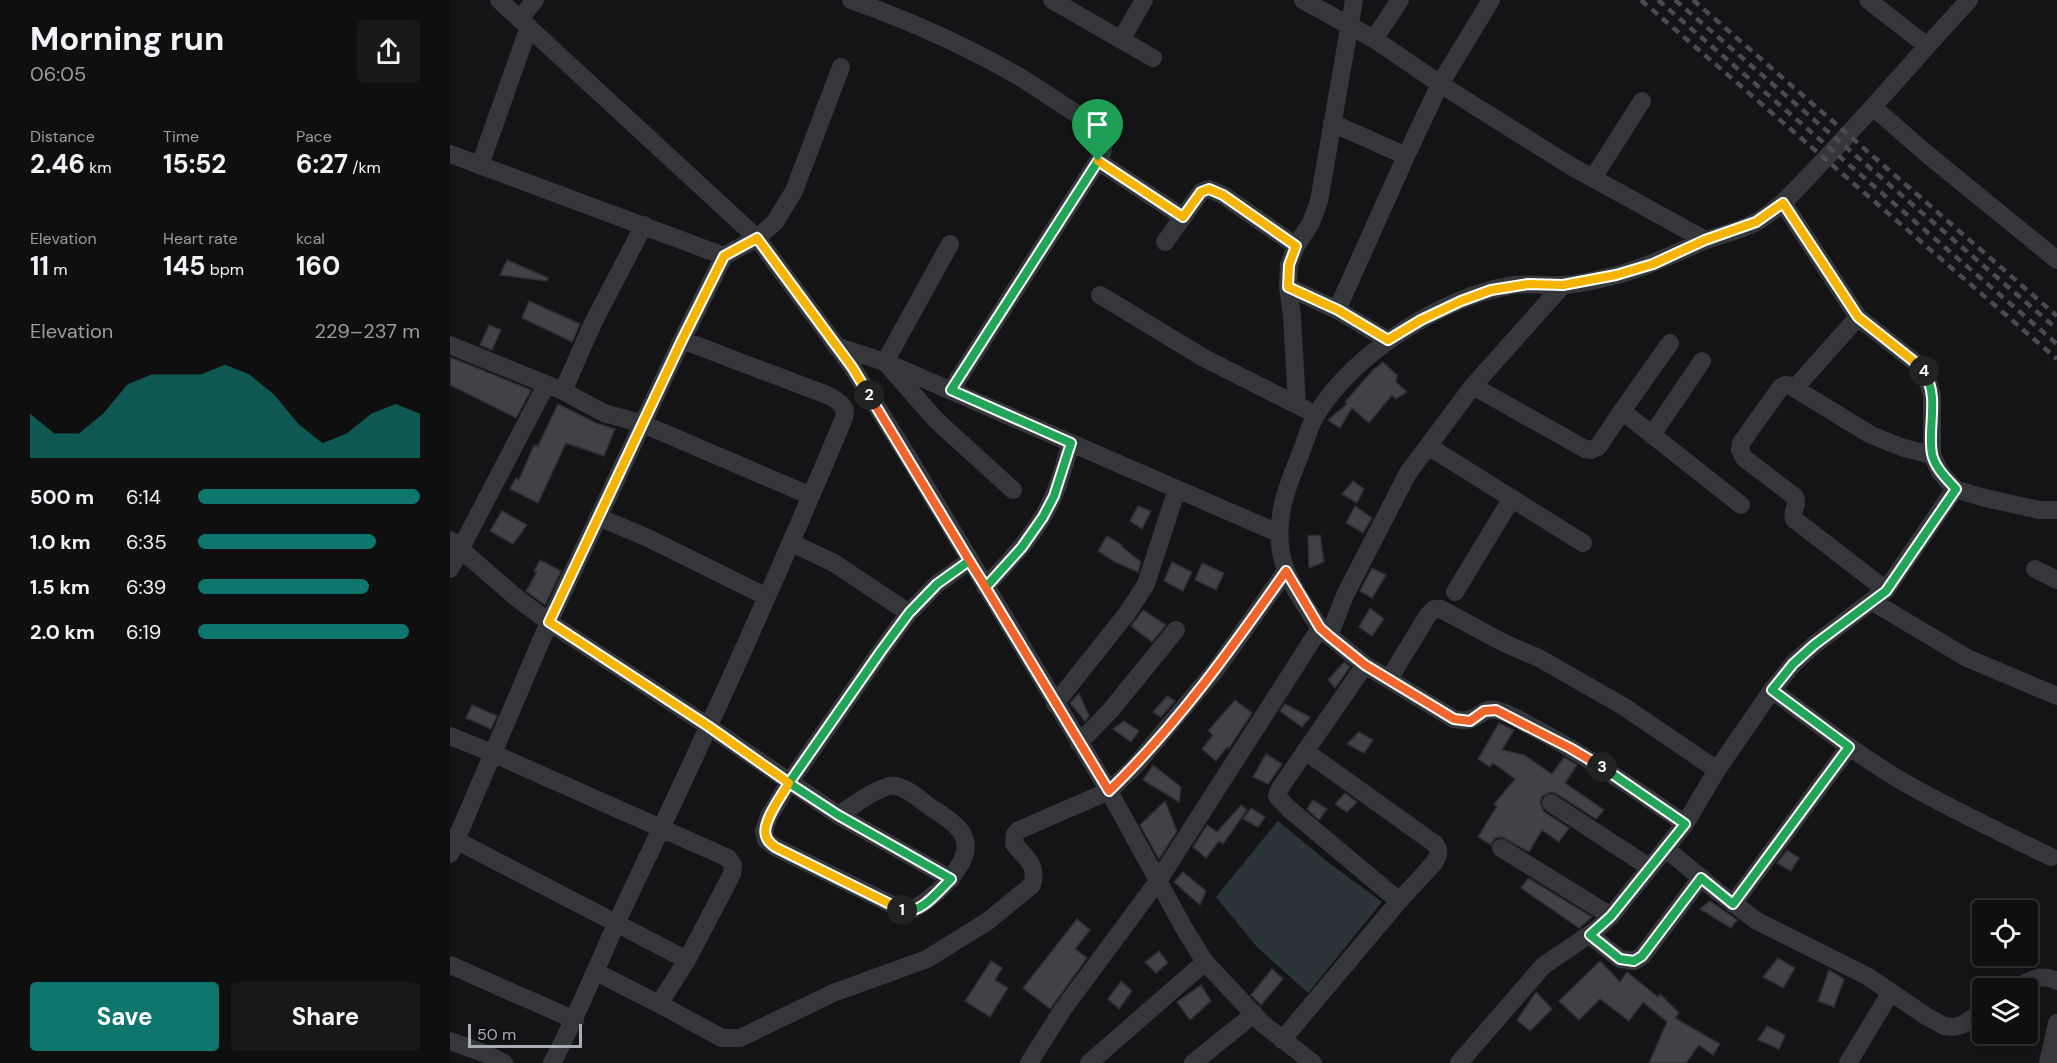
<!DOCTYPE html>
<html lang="en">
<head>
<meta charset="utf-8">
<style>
  :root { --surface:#0f0f10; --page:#181819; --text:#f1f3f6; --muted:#9b9c9f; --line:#2f2f30; --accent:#0f766e }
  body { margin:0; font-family:"DM Sans",sans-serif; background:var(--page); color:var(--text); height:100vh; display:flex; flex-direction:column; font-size:22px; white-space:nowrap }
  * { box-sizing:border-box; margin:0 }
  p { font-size:20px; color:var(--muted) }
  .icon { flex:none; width:33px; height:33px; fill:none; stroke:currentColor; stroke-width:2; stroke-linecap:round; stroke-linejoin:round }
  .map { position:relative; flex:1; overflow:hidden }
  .details { display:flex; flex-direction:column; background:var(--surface); width:450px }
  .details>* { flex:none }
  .fabs { position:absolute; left:1522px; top:900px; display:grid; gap:12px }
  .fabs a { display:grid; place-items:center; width:66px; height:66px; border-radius:6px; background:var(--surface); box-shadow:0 3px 9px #0003,0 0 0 2px var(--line); font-size:30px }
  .scale { position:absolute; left:18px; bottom:15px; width:114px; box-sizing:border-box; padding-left:6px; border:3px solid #a7acb5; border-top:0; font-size:16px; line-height:21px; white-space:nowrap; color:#a7acb5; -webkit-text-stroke:4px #0f0f11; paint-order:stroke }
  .pin { position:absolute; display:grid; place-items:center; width:51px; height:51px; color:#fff; margin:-62px -26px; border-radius:50% 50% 50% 0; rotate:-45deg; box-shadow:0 0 6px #0007 }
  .pin .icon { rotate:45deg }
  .km { position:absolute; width:30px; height:30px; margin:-15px; border-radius:50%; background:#222; color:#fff; font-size:16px; line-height:30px; text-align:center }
  .round { display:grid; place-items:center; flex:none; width:63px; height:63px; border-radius:6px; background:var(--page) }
  .headline { display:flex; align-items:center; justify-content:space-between; height:102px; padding:0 30px }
  h1 { font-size:33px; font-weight:700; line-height:45px }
  .stats { display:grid; grid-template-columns:repeat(3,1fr); gap:9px; height:102px; padding:6px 30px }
  .stats div { display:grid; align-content:center }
  .stats b { font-size:26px; font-weight:700 }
  .stats small { font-size:16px; font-weight:400 }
  .stats p { font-size:16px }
  .chart { height:168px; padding:12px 30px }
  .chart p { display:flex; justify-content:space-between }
  .chart svg { width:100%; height:108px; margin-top:6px; fill:var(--accent); opacity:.7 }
  .primary-button { display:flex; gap:12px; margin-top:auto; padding:12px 30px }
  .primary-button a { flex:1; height:69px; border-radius:6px; background:var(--accent); color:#fff; font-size:24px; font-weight:700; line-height:69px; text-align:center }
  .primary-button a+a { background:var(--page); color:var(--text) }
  ul { padding:0 30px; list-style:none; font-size:20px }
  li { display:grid; grid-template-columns:96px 72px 1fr; align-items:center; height:45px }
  li i { height:15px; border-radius:8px; background:var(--accent) }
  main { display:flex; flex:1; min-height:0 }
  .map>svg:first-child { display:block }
  .water { fill:#2b3439 }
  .building { fill:#414246; stroke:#2e2f32; stroke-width:1.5 }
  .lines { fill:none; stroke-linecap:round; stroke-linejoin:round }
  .street { stroke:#35373b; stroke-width:18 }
  .rail { stroke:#494b50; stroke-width:4.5; stroke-dasharray:8 6; stroke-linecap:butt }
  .split-1-casing { stroke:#fff; stroke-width:12 }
  .split-2-casing { stroke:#fff; stroke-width:12 }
  .split-3-casing { stroke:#fff; stroke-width:12 }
  .split-4-casing { stroke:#fff; stroke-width:12 }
  .split-5-casing { stroke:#fff; stroke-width:12 }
  .split-1 { stroke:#22a559; stroke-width:8 }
  .split-2 { stroke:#f5b400; stroke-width:8 }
  .split-3 { stroke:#f0652b; stroke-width:8 }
  .split-4 { stroke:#22a559; stroke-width:8 }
  .split-5 { stroke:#f5b400; stroke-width:8 }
</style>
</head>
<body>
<main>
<section class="details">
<div class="headline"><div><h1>Morning run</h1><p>06:05</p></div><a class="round"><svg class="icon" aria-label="share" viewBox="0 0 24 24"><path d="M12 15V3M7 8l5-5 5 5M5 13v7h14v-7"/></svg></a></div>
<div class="stats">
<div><p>Distance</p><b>2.46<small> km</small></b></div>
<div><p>Time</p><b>15:52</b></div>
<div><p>Pace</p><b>6:27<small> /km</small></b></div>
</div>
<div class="stats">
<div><p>Elevation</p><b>11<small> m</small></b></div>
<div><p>Heart rate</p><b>145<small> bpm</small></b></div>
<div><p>kcal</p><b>160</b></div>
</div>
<div class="chart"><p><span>Elevation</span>229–237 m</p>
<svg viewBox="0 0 160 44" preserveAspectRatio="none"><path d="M0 44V26L10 34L20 34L30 26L40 14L50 10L60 10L70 10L80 6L90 10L100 18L110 30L120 38L130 34L140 26L150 22L160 26V44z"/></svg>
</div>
<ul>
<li><b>500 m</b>6:14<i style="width:100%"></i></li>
<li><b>1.0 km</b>6:35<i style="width:80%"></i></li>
<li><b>1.5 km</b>6:39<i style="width:77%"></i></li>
<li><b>2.0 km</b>6:19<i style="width:95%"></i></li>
</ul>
<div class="primary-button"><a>Save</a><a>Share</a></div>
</section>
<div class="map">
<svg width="1607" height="1063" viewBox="0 0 1607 1063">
  <rect width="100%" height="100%" fill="#141416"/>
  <path class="water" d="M 828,821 L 879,863 L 932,902 L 858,993 L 807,947 L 766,897 Z"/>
  <path class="building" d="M 57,260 L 98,278 L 97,281 L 50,275 Z
    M 79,301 L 130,324 L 122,342 L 72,318 Z
    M 39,325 L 51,330 L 42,350 L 30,345 Z
    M 0,357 L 81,390 L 66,418 L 0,385 Z
    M 933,362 L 947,375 L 946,382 L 957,392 L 946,399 L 942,395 L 919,423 L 902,408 L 890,428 L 878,420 L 897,404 L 895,402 L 923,370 Z
    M 108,404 L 146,423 L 165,429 L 154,456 L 116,443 L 88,503 L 60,489 L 66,478 L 69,480 L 84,445 L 88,446 Z
    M 903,481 L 914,489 L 907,503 L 892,494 Z
    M 688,506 L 701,511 L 692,529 L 680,521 Z
    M 905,506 L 922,518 L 913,533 L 896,523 Z
    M 52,511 L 77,525 L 63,544 L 40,531 Z
    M 870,535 L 874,562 L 859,568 L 858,536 Z
    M 657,536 L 672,545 L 671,546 L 691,562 L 688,572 L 665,562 L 648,551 Z
    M 90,560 L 111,571 L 95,605 L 76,591 L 87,572 L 84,571 Z
    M 722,562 L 742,572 L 733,591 L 714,581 Z
    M 752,563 L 774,573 L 766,590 L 745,580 Z
    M 922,568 L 936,575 L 922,598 L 910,591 Z
    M 920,608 L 934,619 L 922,636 L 909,627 Z
    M 693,610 L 716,625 L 702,642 L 681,626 Z
    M 894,662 L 900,667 L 885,688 L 878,680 Z
    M 629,693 L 639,716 L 635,721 L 620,703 Z
    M 717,696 L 725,701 L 711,717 L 703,712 Z
    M 785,700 L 802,713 L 779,748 L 777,747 L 766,761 L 752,749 L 763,735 L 758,731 Z
    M 835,704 L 860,717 L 852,727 L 830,711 Z
    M 22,705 L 47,716 L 41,729 L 16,718 Z
    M 674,721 L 689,731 L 681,742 L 663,729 Z
    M 1049,723 L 1064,730 L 1052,750 L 1074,755 L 1102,774 L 1114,757 L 1127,765 L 1115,783 L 1154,810 L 1146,819 L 1107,794 L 1101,792 L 1092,796 L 1090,803 L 1094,812 L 1119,828 L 1109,842 L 1092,830 L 1079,852 L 1052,837 L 1045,838 L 1041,845 L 1028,837 L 1047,806 L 1044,804 L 1065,779 L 1043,763 L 1040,767 L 1028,759 Z
    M 909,732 L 923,740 L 914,753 L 897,744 Z
    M 816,754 L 832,764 L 818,784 L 803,777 Z
    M 703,765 L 731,787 L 729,802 L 693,780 Z
    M 895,793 L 907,802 L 897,812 L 885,804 Z
    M 863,800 L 877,809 L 869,820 L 857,809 Z
    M 715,801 L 727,831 L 709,859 L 690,825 Z
    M 791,805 L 797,810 L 773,844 L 769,841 L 756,858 L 743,847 L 757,825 L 767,832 Z
    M 801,808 L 815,817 L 808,827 L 793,819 Z
    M 1337,850 L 1349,858 L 1341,871 L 1327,863 Z
    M 733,872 L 756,891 L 750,905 L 724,882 Z
    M 1078,878 L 1142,917 L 1129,928 L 1071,888 Z
    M 1260,901 L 1287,920 L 1281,928 L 1250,909 Z
    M 627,919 L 640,930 L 625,949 L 637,958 L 600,1009 L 573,988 Z
    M 709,951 L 718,963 L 706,973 L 695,962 Z
    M 1328,958 L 1345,968 L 1333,988 L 1313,977 Z
    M 541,961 L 552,968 L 545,980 L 558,988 L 540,1017 L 515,1001 Z
    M 1150,961 L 1170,982 L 1177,972 L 1208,997 L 1210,994 L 1229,1013 L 1225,1018 L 1270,1044 L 1263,1055 L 1249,1045 L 1236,1063 L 1199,1063 L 1217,1022 L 1193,1002 L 1179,1021 L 1150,999 L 1129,1020 L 1109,1001 Z
    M 822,969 L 833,979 L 811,1005 L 801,995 Z
    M 1379,970 L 1394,979 L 1384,1007 L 1368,1001 Z
    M 671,981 L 682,991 L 669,1009 L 658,999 Z
    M 751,985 L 761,1001 L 740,1020 L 727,1002 Z
    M 1086,992 L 1102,1009 L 1080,1031 L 1067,1020 Z
    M 1317,1026 L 1335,1035 L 1329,1049 L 1308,1040 Z"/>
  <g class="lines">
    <path class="street" d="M 49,0 L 307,238 L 402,367 L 460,460 L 659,791 L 735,930 L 755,962 L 813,1024 L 863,1063
      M 401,0 C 460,21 519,47 573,79 C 597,94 620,110 643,125 C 655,137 657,146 648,161 L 501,390
      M 602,0 L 703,58
      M 853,0 L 924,39 L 990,84 L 1119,165 L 1255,240
      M 1418,0 L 1477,46
      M 70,19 L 85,0
      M 924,39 L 950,0
      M 671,40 L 694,0
      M 1423,107 L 1477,154 L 1607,260
      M 882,123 L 956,156
      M 0,154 L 274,256
      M 648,161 L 733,217
      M 30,165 L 79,27
      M 1143,178 L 1192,101
      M 1333,203 L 1408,317 L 1466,363 L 1475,373 L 1482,395 L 1482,455 L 1490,472 L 1505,489 L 1531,497 L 1589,510 L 1607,510
      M 715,242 L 751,192 L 759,189 L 773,195 L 846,246
      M 500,244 L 435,362 L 486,420 L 563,490
      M 838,287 L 887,310 L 938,340
      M 650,295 L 754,358 L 855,409
      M 887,310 L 956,156 L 990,84 L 1041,0
      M 0,345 L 113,391 L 154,413 L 193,424 L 361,496
      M 386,346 L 435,362 L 828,533
      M 1023,386 L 1135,449 L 1141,450 L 1148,447 L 1172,411 L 1291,505
      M 1345,388 L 1408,317
      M 113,391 L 143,323 L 194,225
      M 847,405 L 842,316 L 838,287 L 839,265 L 846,246 L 861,223 L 869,201 L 904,0
      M 1172,411 L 1220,343
      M 1202,435 L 1252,361
      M 978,446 L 1133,543
      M 148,517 L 198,538 L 317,597
      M 0,540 L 68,599 L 99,622 L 258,726 L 388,815 L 501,879
      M 342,543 L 384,563 L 459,613
      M 0,569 L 96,385
      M 1585,569 L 1607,580
      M 535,587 C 561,559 588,532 603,497 C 611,480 615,461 621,443
      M 1436,590 L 1344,519 C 1341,511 1349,505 1345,497 L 1294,458 L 1290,450 L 1291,443 L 1331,387 L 1335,385 L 1341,386 L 1421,435 L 1454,448 L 1482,455
      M 1005,592 L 1062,498
      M 1423,602 L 1517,658 L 1607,696
      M 870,628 L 915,665 L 1004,719 C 1029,725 1030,706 1046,710 C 1061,713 1075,724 1088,730 C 1140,758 1187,790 1235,824
      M 879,636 L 895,595 L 958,473 L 1023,386 L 1113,285
      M 915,665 L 830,788 L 827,796 L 838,808 L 949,901
      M 939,679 L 978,615 L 984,609 L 991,609 L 1054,643 L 1089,658 L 1173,706 L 1267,770
      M 1322,690 C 1364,721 1405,753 1450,780 C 1498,808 1550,832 1601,857
      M 605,704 L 678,612 L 696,584 L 727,489
      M 0,736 L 42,753 L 278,858 L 283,865 L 282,874 L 237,960 L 0,837
      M 629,743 L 660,711 L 726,630
      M 1101,803 L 1199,867
      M 388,815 C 402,807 424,789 440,786 C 453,784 467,797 476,804 C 488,813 508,823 514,837 C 525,863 479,904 457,912 L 325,847 L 316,840 L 314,831 L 319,816 L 339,783 L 431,651 L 459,613 L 487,584 L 519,561
      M 1051,848 L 1161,916
      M 1215,848 L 1268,892 L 1307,921 L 1417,976 L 1476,1016 L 1494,1026 L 1503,1027 L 1512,1025 L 1533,1011
      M 0,854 L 99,622 L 232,340 L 274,256 L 307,238 L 325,222 L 344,191 L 391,67
      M 1283,904 L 1399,747
      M 1140,935 L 1170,959 L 1184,961 L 1192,956 L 1251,878
      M 237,960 L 209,1004 L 272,1038 L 290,1038 L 383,993 L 477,959 L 538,921 L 582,885 C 588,865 577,859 564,844 L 565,834 L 569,830 L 659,791 L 685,766 L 767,668 L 836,571
      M 0,965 L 125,1020
      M 146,972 L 209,1004
      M 1567,988 C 1580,980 1592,973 1607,981
      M 832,1040 L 949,901 L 984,863 C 989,855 990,851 985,844 L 855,751
      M 0,1041 L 36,1054 L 54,1063
      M 102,1063 C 131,1009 152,953 178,898 C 254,740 326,580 394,418 L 395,410 L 390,403 L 380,396 L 232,340
      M 579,1063 L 613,1009 L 708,881 L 870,628 C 860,612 842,588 836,570 C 820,529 836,488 852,450 C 857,437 860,423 868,412 C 906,352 994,296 1064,285 C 1080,283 1095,286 1111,285 C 1129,285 1150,279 1167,275 C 1198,267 1225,253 1254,241 C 1271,234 1291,231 1308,221 C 1335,205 1354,180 1376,158 C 1425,106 1471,52 1519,0
      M 639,1063 L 755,962
      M 743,1063 L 804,1014
      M 1009,1063 L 1093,966 L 1146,930 L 1161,916 L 1235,824 L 1267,770 L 1322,690 L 1343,664 L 1364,645 L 1436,590 L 1505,489
      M 1398,1063 L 1441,992
      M 1598,1063 L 1607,1023"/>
    <path class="rail" d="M 1191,0 L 1607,359
      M 1208,0 L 1607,344
      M 1225,0 L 1607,329
      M 1243,0 L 1607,316"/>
  </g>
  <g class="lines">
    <g class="split-1-casing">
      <path id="split-1" d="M 452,910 C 470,916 489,890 501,879 L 388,815 L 339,783 L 431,651 L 459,613 L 487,584 L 519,561 L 536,587 L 572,547 L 593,517 L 604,496 L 621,443 L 501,390 L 648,161"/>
    </g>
    <g class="split-2-casing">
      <path id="split-2" d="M 419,395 L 402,367 L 307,238 L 274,256 L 232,340 L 99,622 L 258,726 L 339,783 C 332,795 311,823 316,836 C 317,841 321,844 325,847 L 452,910"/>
    </g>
    <g class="split-3-casing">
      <path id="split-3" d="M 419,395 L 659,791 C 727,725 782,648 836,571 L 870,628 L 879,636 L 915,665 L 1004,719 L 1020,721 L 1034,711 L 1046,710 L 1120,748 L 1152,767"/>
    </g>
    <g class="split-4-casing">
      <path id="split-4" d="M 1152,767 L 1235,824 L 1161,916 L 1140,935 L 1170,959 L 1184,961 L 1192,956 L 1251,878 L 1283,904 L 1399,747 L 1322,690 L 1343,664 L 1364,645 L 1436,591 L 1506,489 C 1497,479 1485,468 1482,454 C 1477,427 1490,399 1474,371"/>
    </g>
    <g class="split-5-casing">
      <path id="split-5" d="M 648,161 L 733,217 L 751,192 L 759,189 L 773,195 L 846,246 L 839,265 L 838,287 L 888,310 L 938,340 L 971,320 L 1011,301 L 1041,290 L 1078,284 L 1113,285 L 1166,275 L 1203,264 L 1255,240 L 1306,222 L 1333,203 L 1408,317 L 1466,363 L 1474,371"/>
    </g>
    <use href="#split-1" class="split-1"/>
    <use href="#split-2" class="split-2"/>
    <use href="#split-3" class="split-3"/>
    <use href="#split-4" class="split-4"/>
    <use href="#split-5" class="split-5"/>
  </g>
</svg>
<div class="fabs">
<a><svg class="icon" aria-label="locate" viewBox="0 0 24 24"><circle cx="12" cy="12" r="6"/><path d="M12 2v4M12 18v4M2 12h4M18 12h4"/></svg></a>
<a><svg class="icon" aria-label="layers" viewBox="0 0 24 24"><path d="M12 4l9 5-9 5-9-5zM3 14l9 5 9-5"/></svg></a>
</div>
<div class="scale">50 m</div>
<div class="pin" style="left:648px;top:161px;background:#1e9e55"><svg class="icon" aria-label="arrive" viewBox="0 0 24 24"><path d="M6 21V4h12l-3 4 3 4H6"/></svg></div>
<b class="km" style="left:452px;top:910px">1</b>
<b class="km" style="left:419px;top:395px">2</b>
<b class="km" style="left:1152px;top:767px">3</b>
<b class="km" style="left:1474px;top:371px">4</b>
</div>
</main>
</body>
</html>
